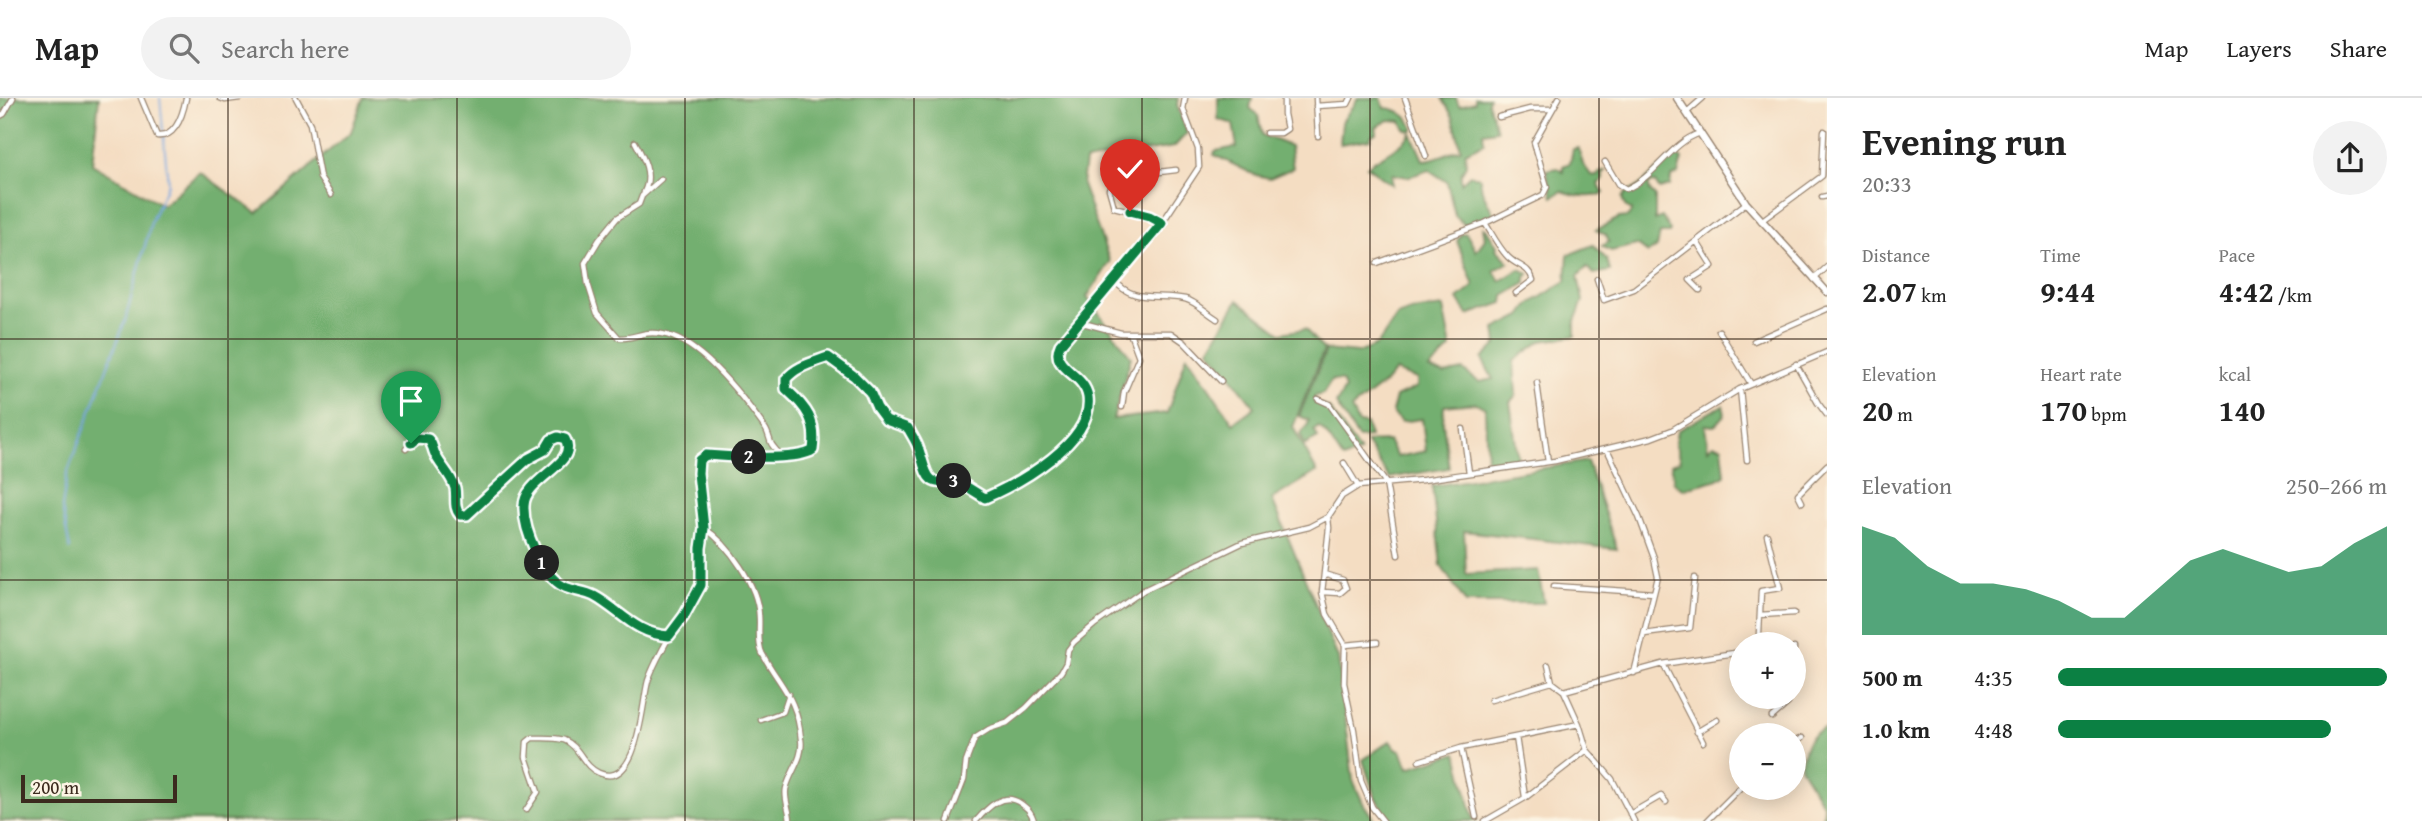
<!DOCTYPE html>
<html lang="en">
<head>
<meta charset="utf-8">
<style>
  :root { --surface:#fff; --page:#f2f2f2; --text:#222; --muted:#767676; --line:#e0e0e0; --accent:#0b8043 }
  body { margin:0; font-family:"Gentium Book Plus",serif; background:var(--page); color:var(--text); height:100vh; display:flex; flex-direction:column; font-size:26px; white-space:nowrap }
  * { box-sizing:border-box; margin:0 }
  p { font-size:23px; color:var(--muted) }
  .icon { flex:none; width:38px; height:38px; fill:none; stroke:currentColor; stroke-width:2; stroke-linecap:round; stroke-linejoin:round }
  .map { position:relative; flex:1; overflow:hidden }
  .side { display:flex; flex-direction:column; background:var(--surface); width:595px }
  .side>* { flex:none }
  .tools { position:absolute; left:1729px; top:534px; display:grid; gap:14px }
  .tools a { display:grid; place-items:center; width:77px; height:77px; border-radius:50%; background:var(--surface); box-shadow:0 4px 18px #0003; font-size:35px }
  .scale { position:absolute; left:21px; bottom:18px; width:156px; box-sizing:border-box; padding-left:7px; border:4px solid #3b2a1e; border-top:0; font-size:19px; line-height:24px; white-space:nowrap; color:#3b2a1e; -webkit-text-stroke:5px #fcf5e5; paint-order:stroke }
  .pin { position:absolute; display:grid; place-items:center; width:60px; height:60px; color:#fff; margin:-72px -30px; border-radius:50% 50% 50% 0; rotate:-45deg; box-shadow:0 0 7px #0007 }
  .pin .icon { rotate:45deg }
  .km { position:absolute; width:35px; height:35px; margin:-18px; border-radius:50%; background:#222; color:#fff; font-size:19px; line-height:35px; text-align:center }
  .round { display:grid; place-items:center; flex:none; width:74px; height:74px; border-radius:37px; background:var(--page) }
  .summary { display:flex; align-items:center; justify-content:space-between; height:119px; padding:0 35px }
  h1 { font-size:38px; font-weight:600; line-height:52px }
  .metrics { display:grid; grid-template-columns:repeat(3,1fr); gap:10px; height:119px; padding:7px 35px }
  .metrics div { display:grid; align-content:center }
  .metrics b { font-size:30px; font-weight:600 }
  .metrics small { font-size:19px; font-weight:400 }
  .metrics p { font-size:19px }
  .chart { height:196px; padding:14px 35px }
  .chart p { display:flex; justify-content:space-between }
  .chart svg { width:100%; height:126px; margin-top:7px; fill:var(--accent); opacity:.7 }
  ul { padding:0 35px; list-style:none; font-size:23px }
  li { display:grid; grid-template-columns:112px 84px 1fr; align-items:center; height:52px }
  li i { height:18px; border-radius:9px; background:var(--accent) }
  header { display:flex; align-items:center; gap:42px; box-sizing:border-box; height:98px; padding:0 35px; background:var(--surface); border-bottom:2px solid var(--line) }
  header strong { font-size:33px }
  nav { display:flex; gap:38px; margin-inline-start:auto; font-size:24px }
  .search { width:490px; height:63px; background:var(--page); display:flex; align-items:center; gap:18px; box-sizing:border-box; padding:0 24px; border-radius:38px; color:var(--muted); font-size:26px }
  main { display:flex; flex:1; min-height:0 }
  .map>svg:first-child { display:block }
  .forest { fill:#73af6f; stroke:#576c46; stroke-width:2 }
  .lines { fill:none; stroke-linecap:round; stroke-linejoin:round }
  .stream { stroke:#75a5df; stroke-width:2 }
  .street-casing { stroke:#988470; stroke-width:7 }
  .secondary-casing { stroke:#988470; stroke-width:9 }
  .street { stroke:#fff; stroke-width:4.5 }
  .secondary { stroke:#fff; stroke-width:6 }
  .route-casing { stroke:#fff; stroke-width:14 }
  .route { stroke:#0b8043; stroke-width:9 }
  .grid { fill:none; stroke:#3b2a1e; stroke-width:2; stroke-opacity:0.55 }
</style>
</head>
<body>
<header>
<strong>Map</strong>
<div class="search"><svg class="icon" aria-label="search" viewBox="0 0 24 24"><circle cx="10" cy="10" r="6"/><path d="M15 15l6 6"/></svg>Search here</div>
<nav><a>Map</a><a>Layers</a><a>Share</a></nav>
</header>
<main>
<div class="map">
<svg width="1827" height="723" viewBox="0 0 1827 723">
  <rect width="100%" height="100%" fill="#fcf5e5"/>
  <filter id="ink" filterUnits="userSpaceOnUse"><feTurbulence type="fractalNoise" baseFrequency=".0143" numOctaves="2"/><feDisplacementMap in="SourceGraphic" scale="14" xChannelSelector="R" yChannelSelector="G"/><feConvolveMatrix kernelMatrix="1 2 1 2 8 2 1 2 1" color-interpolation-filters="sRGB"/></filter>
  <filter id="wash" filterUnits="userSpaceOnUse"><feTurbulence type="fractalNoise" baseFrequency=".00686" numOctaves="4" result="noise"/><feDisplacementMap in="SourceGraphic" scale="28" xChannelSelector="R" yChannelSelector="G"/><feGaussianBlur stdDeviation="1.57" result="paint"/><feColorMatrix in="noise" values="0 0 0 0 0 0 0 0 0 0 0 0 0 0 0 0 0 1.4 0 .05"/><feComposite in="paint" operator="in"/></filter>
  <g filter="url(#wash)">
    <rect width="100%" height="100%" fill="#f4ddc2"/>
    <path class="forest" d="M 0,0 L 99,0 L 92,66 L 163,107 L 200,74 L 257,115 L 351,34 L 363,0 L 1178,0 L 1177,7 L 1187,35 L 1174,49 L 1085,63 L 1082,87 L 1110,164 L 1087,199 L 1131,259 L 1113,321 L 1167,315 L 1187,257 L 1233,325 L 1255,309 L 1209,251 L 1238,202 L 1281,235 L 1305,231 L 1324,252 L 1293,329 L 1317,374 L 1272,401 L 1338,560 L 1353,682 L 1363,705 L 1375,723 L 0,723 Z
      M 1218,0 L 1252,0 L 1250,10 L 1258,17 L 1262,37 L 1290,48 L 1293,70 L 1270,80 L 1255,77 L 1214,57 L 1215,53 L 1237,49 L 1233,26 L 1218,21 Z
      M 1358,0 L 1381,0 L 1384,10 C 1397,10 1410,19 1414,31 L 1411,33 L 1405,31 L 1401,23 L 1389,22 L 1376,29 L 1377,34 L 1371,38 L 1371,41 L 1340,46 L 1342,24 Z
      M 1442,0 L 1456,0 L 1459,8 L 1475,4 L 1475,0 L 1489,0 L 1488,4 L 1497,32 L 1483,34 L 1484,45 L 1465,54 L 1466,67 L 1461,76 L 1461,85 L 1470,77 L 1480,80 L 1482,93 L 1494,117 L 1465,127 L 1455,118 L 1447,84 L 1429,72 L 1408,79 L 1392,76 L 1392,87 L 1367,68 C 1381,57 1402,49 1411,35 L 1423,62 C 1436,62 1448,54 1461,51 L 1453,19 Z
      M 1578,50 L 1583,66 L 1591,77 L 1598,78 L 1599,75 L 1606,73 L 1602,78 L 1604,81 L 1598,86 L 1604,95 C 1591,101 1576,98 1562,93 L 1553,99 L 1546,72 L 1558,70 L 1563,74 L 1563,68 L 1570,65 L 1573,51 Z
      M 1676,56 L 1682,61 L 1678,76 L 1671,79 L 1670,88 L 1659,91 L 1655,85 L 1648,86 L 1650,93 L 1655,98 L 1655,122 L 1662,119 L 1670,133 L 1669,135 L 1660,135 L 1657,149 L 1648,155 L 1637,147 L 1611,153 L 1602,148 L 1609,144 L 1606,137 L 1596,132 L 1619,120 L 1628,119 L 1632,112 L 1625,108 L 1622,100 L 1627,94 L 1635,91 Z
      M 1483,129 L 1486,130 L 1497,148 L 1496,151 L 1509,164 L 1494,173 L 1500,183 L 1520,171 L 1529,176 L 1526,179 L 1526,185 L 1504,198 L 1503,205 L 1468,217 L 1458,201 L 1474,188 L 1457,143 L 1461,136 L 1466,135 L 1476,153 L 1485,141 Z
      M 1593,147 L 1607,162 L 1610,173 L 1594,176 L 1587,169 L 1578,178 L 1583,203 L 1575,223 L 1575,238 L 1541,243 L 1514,263 L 1516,297 L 1510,304 L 1518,361 L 1487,366 L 1485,310 L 1476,305 L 1444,308 L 1443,325 L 1449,370 L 1389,380 L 1366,344 L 1388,343 L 1397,359 L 1426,353 L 1422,321 L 1401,324 L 1392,314 L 1396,299 L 1417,289 L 1417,281 L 1395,273 L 1386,284 L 1351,311 L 1358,325 L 1366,326 L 1370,339 L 1358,340 L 1336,306 L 1345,291 L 1342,283 L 1332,282 L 1323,296 L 1315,298 L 1314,304 L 1329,310 L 1360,354 L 1343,361 C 1335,350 1329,337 1319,329 L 1314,332 L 1318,340 L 1305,347 L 1300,336 L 1307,329 L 1309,322 L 1299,318 L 1326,252 L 1358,255 L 1377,247 L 1397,218 L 1411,213 L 1443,209 L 1451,250 L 1429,271 L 1444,276 L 1463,272 L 1479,284 L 1493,281 L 1482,261 L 1497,246 L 1495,231 L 1521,218 L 1530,206 L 1566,183 L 1568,157 Z
      M 1723,307 L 1725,316 L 1714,328 L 1705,327 L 1708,351 L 1713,346 L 1722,349 L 1725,377 L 1715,382 L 1683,391 L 1674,385 L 1671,366 L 1680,363 L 1675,345 L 1677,333 Z
      M 1587,363 L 1617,451 L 1464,433 L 1466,476 L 1538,472 L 1544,505 L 1466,505 L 1441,468 L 1432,388 Z
      M 1827,630 L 1827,723 L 1823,723 L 1824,708 L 1800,669 C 1805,648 1805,637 1827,630 Z
      M 1390,643 L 1396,651 L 1401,652 L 1408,670 L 1457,655 L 1473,720 L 1478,723 L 1390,723 L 1375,699 L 1363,662 Z"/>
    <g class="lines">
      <path class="stream" d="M 70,451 L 62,410 L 67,376 L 125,223 L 152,121 L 168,85 L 160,0"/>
    </g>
  </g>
  <g filter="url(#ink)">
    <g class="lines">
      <g class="street-casing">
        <path id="street" d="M 141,0 L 157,38 C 176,40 183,16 186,0
          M 220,0 L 225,2 L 240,0
          M 296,0 L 310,26 L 320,80 L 331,97
          M 1316,0 L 1318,38
          M 1405,0 L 1426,58
          M 1316,8 L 1348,6 L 1351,0
          M 1687,14 L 1703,0
          M 0,18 L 4,16 L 13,0
          M 1499,19 L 1530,11 L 1552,11
          M 1266,35 L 1281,35 L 1287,31 L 1284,16 L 1284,0
          M 635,44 C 644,60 653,77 644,94
          M 1605,64 L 1618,86 L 1626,91 C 1656,79 1670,45 1700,35
          M 661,81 L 642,98 L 639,106 L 617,120 L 599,142 L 585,165 L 588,186 L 597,215 L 619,240 C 635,241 643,232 662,236 C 700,242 743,299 765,330 C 768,334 769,340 771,345 C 773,349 778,354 781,358
          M 1822,99 L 1827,98
          M 1761,123 L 1822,78 L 1824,33
          M 1162,125 L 1149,118 L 1114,109 L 1109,91 L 1113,84 L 1134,77 L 1176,72
          M 1485,125 C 1492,136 1499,150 1508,159 C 1518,169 1529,168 1533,182 L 1516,195
          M 1697,144 L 1712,168 L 1690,182 L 1700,192
          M 1377,165 L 1485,125 L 1543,97 L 1547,89 L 1534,44 L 1559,0
          M 1597,181 L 1604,202 L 1634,191 L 1746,105
          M 1814,181 L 1827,169
          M 1114,182 C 1133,206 1157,195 1185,201 C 1195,203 1207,215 1217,221
          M 1079,224 L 1121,235 L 1171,235 L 1184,244 L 1221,283
          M 1719,233 L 1751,286
          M 1754,243 L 1827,211
          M 1796,266 L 1818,305 L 1827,317
          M 1537,285 L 1548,364
          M 1740,291 L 1747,362
          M 1318,301 L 1329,306 L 1386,385 L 1398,457
          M 1122,309 L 1124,294 L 1139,259 L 1130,235
          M 1463,331 L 1469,375
          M 406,351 L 417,340 L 428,341 C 433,346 433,349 435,356 C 440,368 451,375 455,390 C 457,400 454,409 460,417 L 467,417 L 528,361 L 545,352 L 551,343 L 558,339 L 565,341 C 578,362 546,372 535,385 C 527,393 524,403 524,414 C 523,430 542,471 554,482 C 565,492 581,491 594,498 C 620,512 635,536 669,539 L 684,518 L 700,487 L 701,450 L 704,430 L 698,375 L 699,362 L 706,357 C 727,358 799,363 813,352 C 816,325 806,309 786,291 L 786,281 C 797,268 812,265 828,259 L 854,277 L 870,294 L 877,310 L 886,322 L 908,330 C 911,336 916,343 918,349 C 927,373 924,392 956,382 L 985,400 C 1019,385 1094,344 1088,299 C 1084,275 1050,270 1060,247 L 1162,125 L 1199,69 L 1198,51 L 1183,11 L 1185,0
          M 1607,351 L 1639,419 L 1654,460 L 1658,479 L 1634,575
          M 1344,365 L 1358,388
          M 1802,404 L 1798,396 L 1827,367
          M 1328,419 L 1329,430 L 1322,494 L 1327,516 L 1345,547 L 1344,585 L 1354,632 L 1361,683 L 1372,709 L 1383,723
          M 704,430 C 729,446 758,488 759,518 C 760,530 757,544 762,555 C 780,589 797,598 801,641 C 804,661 790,673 786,691 C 784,702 790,712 790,723
          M 1554,488 L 1654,495
          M 1323,494 L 1340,495 L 1346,490 L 1343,482 L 1324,476
          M 1760,517 L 1794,515
          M 1644,536 L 1690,530 L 1695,480
          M 1761,546 L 1759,535 L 1761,493 L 1780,490 L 1767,437
          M 1345,547 L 1377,544
          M 1794,551 L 1794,550
          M 1663,566 L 1703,644
          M 1548,567 L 1552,584
          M 1491,602 L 1552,584 L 1564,593
          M 1772,619 L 1788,605 L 1784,598
          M 761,622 L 783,614 L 789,596
          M 1697,634 L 1717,622
          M 1516,639 L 1525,699
          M 1794,644 L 1802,640
          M 1461,650 L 1476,719
          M 1587,652 L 1612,681 L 1634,723
          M 1419,663 L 1461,650 L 1579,626 L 1564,593 L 1663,566 L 1741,554
          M 526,712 L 538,694 L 526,659 L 527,644 L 532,640 C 542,640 555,639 564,642 C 580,648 583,669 599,675 C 639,692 642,603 648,583 C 653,567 662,553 669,539
          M 1630,716 L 1661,698 L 1666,704
          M 948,723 L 964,682 L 966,664 L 975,640 L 989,631 L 1007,625 L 1026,610 L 1061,574 L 1066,565 L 1068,552 L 1074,544 L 1094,527 L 1144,492 L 1242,445 L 1309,429 L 1328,419 L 1342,398 L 1358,388 L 1423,382 L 1555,363 L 1651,340 L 1672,332 L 1740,291 L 1827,254
          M 976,723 C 987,710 1003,693 1020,705 C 1028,711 1031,713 1034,723
          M 1485,723 L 1525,700 L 1587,652 L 1579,626
          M 1707,723 L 1741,689"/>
      </g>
      <g class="secondary-casing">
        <path id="secondary" d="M 1677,0 L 1746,105 L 1827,194"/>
      </g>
      <use href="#street" class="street"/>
      <use href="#secondary" class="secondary"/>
    </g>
  </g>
  <g class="lines" filter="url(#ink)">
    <g class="route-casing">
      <path id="route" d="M 411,345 L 417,340 L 428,341 C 433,346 432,349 435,356 C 440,368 451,376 455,390 C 457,400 453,409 460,417 L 467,417 L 528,361 L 545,352 L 551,342 L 558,339 L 565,341 C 580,366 524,380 524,408 C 523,431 542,477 563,488 C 572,493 584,493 594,498 C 620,512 635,536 669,538 L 684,518 L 701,487 L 701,450 L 704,430 L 698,375 L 699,362 L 706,357 C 727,359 799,363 813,352 C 817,323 807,310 786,291 L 786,281 C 797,268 812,265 828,259 L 854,278 L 870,294 L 877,310 L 886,322 L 908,330 C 911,336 916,343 918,349 C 927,373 924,392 956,382 L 985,400 C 1019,385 1094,344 1088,299 C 1084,274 1049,271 1060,247 L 1162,125 L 1149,118 L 1130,113"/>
    </g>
    <use href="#route" class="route"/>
  </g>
  <path class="grid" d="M 228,0 L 228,723M 457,0 L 457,723M 685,0 L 685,723M 914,0 L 914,723M 1142,0 L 1142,723M 1370,0 L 1370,723M 1599,0 L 1599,723M 0,241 L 1827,241M 0,482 L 1827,482"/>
</svg>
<div class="tools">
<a>+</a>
<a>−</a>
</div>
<div class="scale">200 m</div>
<div class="pin" style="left:411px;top:345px;background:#1e9e55"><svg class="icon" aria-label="arrive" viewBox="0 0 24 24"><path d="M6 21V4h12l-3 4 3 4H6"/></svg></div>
<div class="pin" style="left:1130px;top:113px;background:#d93025"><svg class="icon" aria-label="check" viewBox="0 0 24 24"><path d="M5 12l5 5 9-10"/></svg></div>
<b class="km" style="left:542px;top:465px">1</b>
<b class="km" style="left:749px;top:359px">2</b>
<b class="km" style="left:954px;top:383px">3</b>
</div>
<section class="side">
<div class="summary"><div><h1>Evening run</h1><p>20:33</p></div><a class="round"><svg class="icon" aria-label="share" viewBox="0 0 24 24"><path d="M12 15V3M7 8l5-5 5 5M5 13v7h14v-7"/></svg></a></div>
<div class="metrics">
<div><p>Distance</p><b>2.07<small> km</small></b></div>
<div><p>Time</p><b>9:44</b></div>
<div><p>Pace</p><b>4:42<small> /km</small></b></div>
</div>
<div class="metrics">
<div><p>Elevation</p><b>20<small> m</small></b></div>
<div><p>Heart rate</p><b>170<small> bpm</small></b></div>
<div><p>kcal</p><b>140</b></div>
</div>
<div class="chart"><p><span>Elevation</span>250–266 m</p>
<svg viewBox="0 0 160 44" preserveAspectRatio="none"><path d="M0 44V6L10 10L20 20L30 26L40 26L50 28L60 32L70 38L80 38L90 28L100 18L110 14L120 18L130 22L140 20L150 12L160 6V44z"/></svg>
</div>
<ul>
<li><b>500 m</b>4:35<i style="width:100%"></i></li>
<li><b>1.0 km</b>4:48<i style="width:83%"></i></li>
</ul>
</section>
</main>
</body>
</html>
